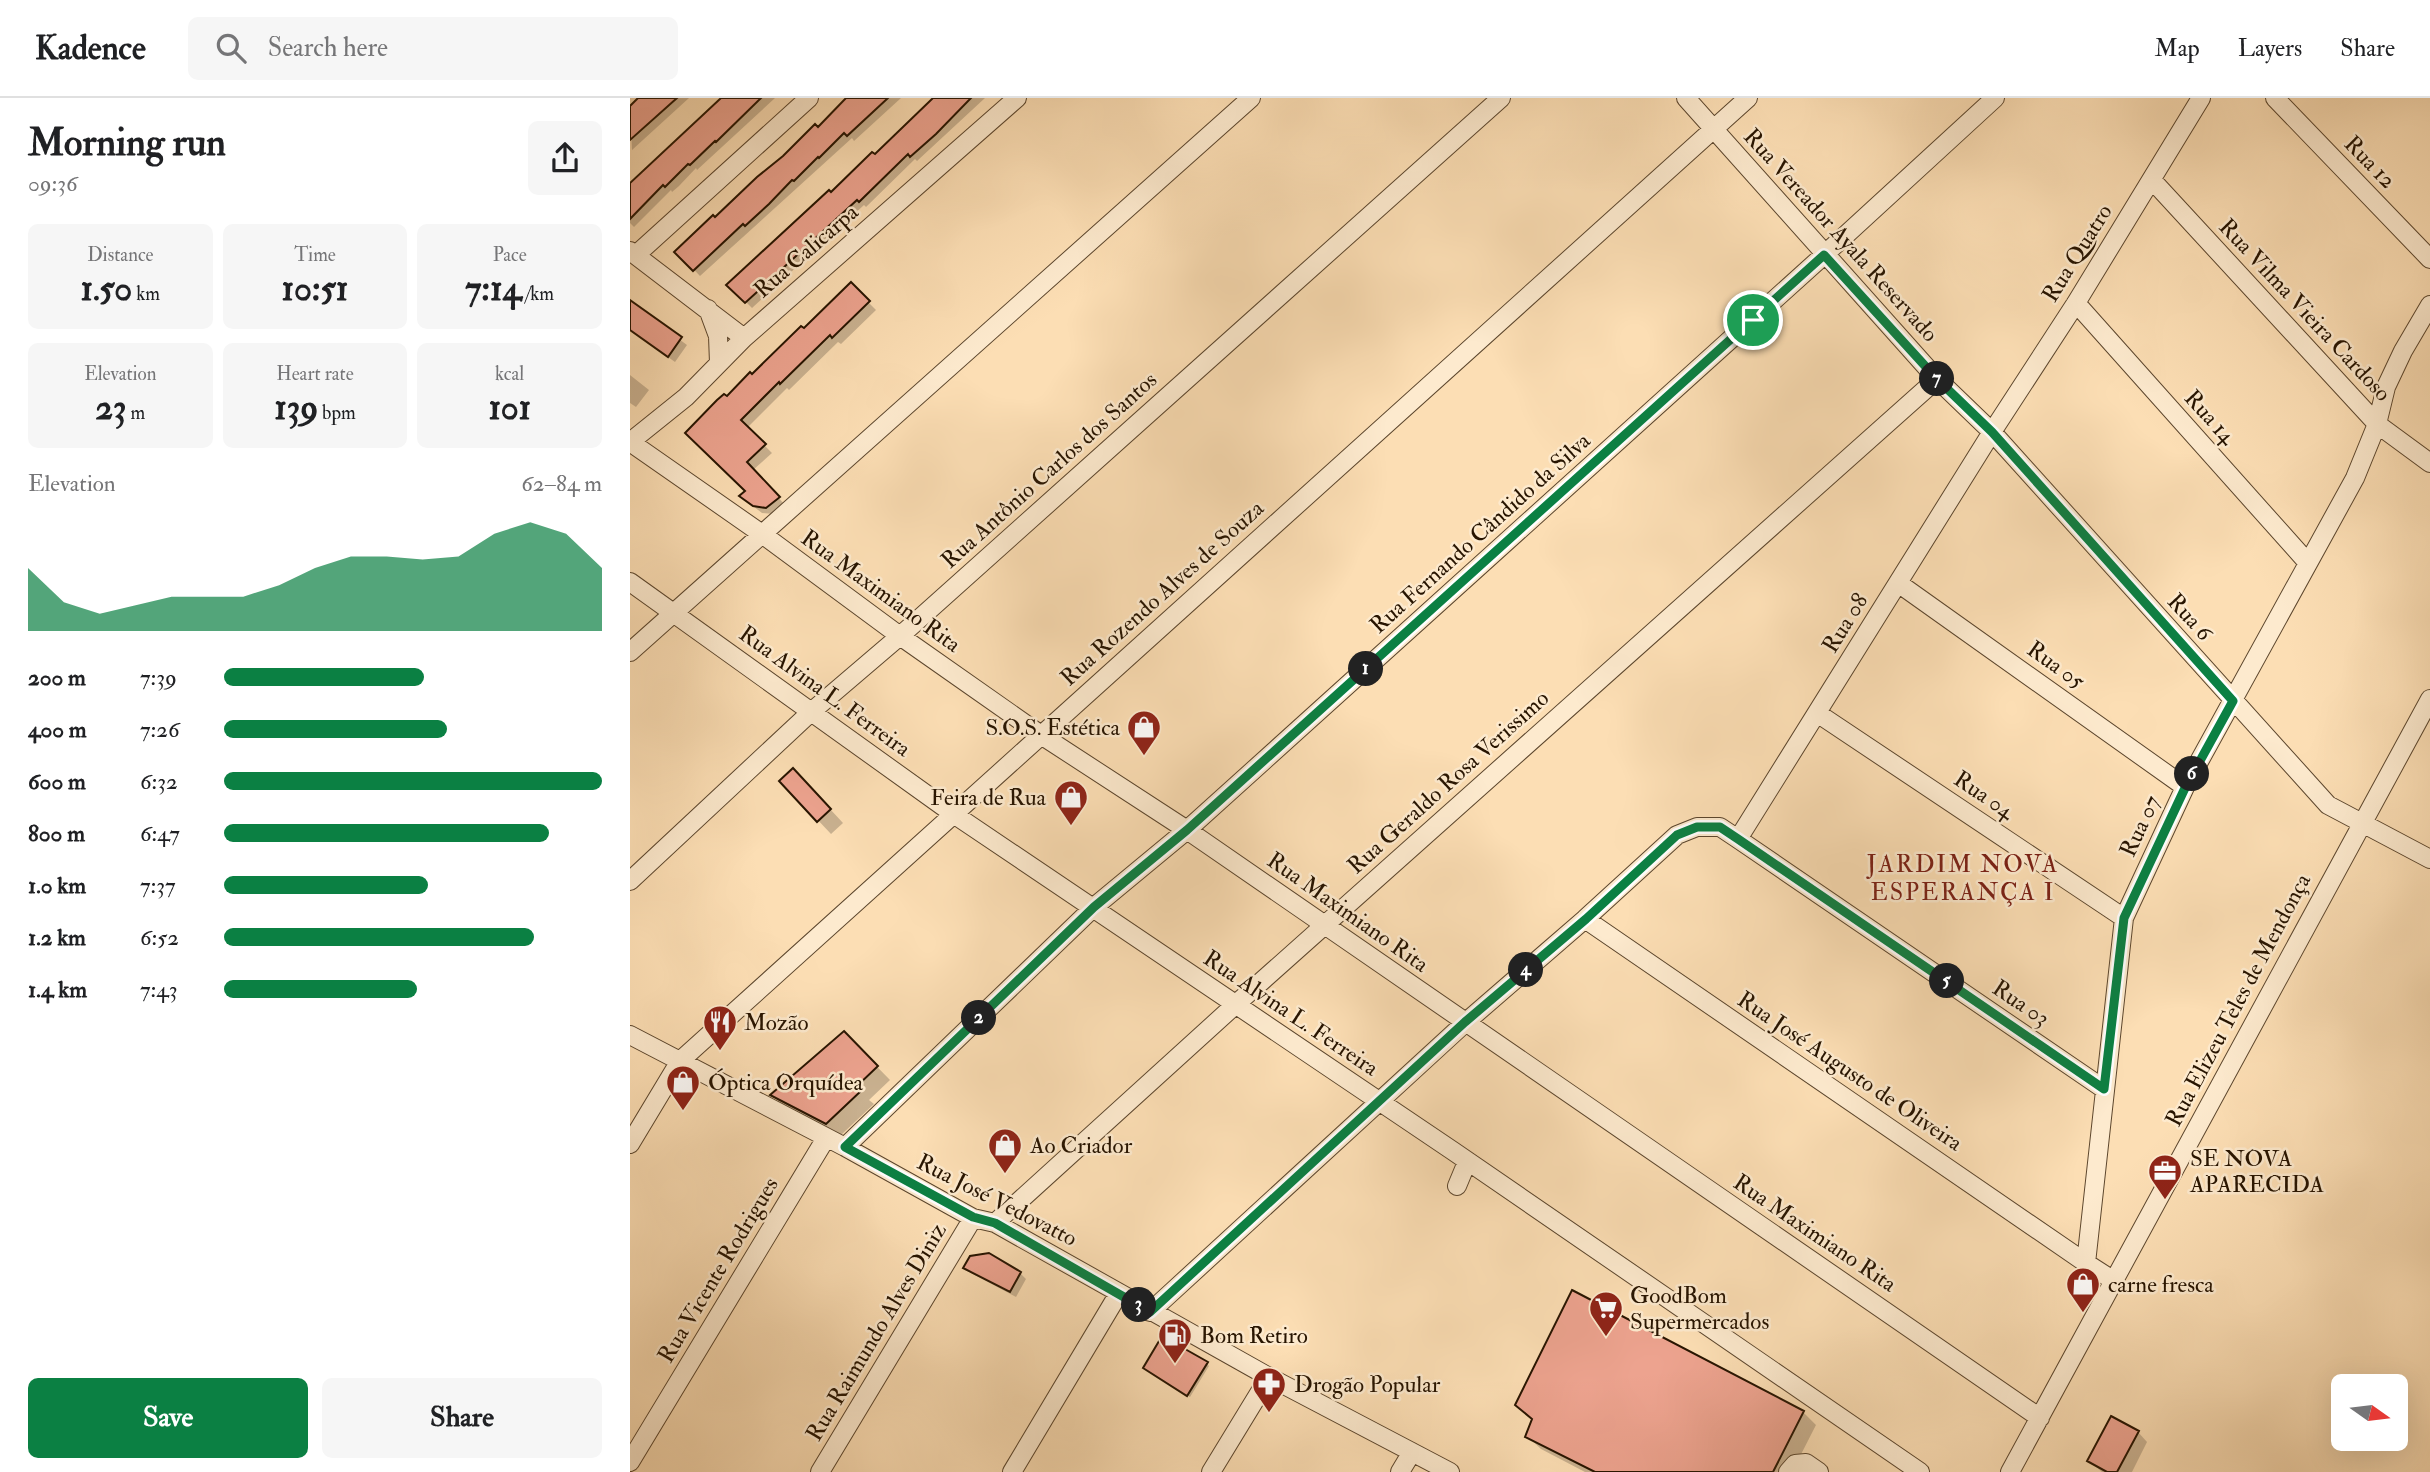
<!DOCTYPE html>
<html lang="en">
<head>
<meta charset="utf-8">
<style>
  :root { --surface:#fff; --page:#f6f6f6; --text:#202124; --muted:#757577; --line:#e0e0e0; --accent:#0b8043 }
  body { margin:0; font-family:"IM FELL Double Pica",serif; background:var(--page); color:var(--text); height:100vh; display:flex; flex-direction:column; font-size:26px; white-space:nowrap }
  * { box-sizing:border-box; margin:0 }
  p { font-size:23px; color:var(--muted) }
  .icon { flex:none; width:38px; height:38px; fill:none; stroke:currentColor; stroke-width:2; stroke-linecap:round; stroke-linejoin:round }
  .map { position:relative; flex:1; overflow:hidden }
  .drawer { display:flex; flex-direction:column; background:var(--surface); width:630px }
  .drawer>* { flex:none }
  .needle { width:46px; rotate:104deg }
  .fabs { position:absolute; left:1701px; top:1276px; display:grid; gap:14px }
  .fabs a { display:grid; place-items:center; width:77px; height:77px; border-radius:10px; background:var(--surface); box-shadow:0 7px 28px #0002; font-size:35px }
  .pin { position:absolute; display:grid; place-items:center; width:60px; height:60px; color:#fff; margin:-30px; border:4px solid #fff; border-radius:50%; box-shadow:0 2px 7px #0007 }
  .km { position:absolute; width:35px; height:35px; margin:-18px; border-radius:50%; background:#222; color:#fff; font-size:19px; line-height:35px; text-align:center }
  .round { display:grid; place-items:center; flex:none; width:74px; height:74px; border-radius:10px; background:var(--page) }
  .overview { display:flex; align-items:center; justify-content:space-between; height:119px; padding:0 28px }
  h1 { font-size:38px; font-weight:700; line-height:52px }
  .metrics { display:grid; grid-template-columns:repeat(3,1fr); gap:10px; height:119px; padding:7px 28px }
  .metrics div { display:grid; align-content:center; border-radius:10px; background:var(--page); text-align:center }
  .metrics b { font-size:35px; font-weight:700 }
  .metrics small { font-size:19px; font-weight:400 }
  .metrics p { font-size:19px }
  .chart { height:196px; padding:14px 28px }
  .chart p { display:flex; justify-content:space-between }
  .chart svg { width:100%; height:126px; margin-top:7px; fill:var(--accent); opacity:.7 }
  .primary-button { display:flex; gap:14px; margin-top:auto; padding:14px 28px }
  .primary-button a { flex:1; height:80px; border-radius:10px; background:var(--accent); color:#fff; font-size:28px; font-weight:700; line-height:80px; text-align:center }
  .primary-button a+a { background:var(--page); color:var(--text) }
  ul { padding:0 28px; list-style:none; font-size:23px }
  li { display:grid; grid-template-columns:112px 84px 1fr; align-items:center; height:52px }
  li i { height:18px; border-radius:9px; background:var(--accent) }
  header { display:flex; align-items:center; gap:42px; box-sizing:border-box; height:98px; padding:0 35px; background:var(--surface); border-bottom:2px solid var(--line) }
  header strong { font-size:33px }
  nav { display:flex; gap:38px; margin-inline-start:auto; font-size:24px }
  .search { width:490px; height:63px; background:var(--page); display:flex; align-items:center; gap:18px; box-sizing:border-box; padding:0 24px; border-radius:10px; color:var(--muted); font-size:26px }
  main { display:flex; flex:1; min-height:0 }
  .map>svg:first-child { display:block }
  .shadow { fill:#0003 }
  .building { fill:#eda38f; stroke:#271400; stroke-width:2 }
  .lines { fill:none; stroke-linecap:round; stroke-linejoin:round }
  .minor-casing { stroke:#5c462d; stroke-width:20 }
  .minor { stroke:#fdeace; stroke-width:18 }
  .route-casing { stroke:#fff; stroke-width:14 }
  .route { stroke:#0b8043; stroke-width:9 }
  .labels { text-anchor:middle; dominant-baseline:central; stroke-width:5; stroke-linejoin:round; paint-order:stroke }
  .street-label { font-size:23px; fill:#271400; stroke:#fdeace }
  .poi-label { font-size:23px; fill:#271400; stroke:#fdeace; text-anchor:start }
  .neighbourhood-label { font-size:24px; letter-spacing:2px; fill:#7a1f14; stroke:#fdeace }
</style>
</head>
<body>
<header>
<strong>Kadence</strong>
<div class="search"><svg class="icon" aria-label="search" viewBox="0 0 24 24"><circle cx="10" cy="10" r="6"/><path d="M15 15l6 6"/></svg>Search here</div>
<nav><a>Map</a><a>Layers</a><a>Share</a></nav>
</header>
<main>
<section class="drawer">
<div class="overview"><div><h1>Morning run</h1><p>09:36</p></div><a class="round"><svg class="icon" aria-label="share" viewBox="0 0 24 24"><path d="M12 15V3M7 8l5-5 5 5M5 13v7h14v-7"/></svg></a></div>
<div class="metrics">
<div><p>Distance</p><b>1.50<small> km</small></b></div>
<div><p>Time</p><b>10:51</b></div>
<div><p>Pace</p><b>7:14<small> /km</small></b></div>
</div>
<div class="metrics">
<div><p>Elevation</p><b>23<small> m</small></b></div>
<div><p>Heart rate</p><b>139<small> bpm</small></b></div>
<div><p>kcal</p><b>101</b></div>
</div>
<div class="chart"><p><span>Elevation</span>62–84 m</p>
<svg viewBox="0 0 160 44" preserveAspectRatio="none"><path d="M0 44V22L10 34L20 38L30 35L40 32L50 32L60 32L70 28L80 22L90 18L100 18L110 19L120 18L130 10L140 6L150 10L160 22V44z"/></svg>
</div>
<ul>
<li><b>200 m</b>7:39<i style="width:53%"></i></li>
<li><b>400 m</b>7:26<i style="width:59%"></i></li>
<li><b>600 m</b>6:32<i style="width:100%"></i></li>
<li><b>800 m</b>6:47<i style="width:86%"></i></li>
<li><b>1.0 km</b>7:37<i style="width:54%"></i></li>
<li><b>1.2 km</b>6:52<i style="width:82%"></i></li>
<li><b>1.4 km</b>7:43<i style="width:51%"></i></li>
</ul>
<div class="primary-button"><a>Save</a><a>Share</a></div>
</section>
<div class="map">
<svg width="1800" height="1374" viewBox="0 0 1800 1374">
  <rect width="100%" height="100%" fill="#fcdeb4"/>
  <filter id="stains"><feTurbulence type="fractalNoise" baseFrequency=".00286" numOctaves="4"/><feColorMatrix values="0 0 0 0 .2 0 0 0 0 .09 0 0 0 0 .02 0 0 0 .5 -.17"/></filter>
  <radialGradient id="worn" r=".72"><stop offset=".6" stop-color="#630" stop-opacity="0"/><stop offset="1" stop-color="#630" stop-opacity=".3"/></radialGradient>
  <path class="shadow" d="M 12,0 L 59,0 L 2,52 L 0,11 Z
    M 94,0 L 145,0 L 67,72 L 66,70 L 49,88 L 42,94 L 41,92 L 4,129 L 0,125 L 0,87 Z
    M 221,0 L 271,0 L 224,43 L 222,40 L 70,178 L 47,154 Z
    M 307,0 L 355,0 L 287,63 L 285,61 L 236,109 L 234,107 L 122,210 L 99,187 L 245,58 Z
    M 221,187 L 246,212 L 211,246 L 208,244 L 159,292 L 157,290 L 117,330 L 142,355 L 123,372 L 156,408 L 144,416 L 132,415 L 119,405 L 97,300 L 174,233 Z
    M 0,205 L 57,247 L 45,264 L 0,232 Z
    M 0,277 L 19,292 L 6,309 L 0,305 Z
    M 151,683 L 176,685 L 213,725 L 201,736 Z
    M 214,935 L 260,982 L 239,1002 L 244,1006 L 210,1038 L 155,1010 L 142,997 Z
    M 335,1169 L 390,1175 L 396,1181 L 386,1199 L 341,1175 Z
    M 577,1266 L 579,1268 L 560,1299 L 517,1272 Z
    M 887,1306 L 1173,1314 L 1186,1327 L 1162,1374 L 955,1374 L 911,1351 L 897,1338 L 904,1322 Z
    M 1508,1334 L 1517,1344 L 1502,1374 L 1472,1374 L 1459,1363 Z"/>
  <path class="building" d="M 8,0 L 47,0 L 0,42 L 0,8 Z
    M 91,0 L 131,0 L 86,44 L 85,43 L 60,67 L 58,66 L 35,89 L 33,87 L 0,121 L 0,85 Z
    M 216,0 L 258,0 L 217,38 L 214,35 L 189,60 L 188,59 L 164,83 L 162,82 L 139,106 L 115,128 L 113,126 L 63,173 L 44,154 L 83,117 L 85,119 L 127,79 L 153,58 L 185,26 L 188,29 Z
    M 303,0 L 341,0 L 306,36 L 280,59 L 278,56 L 229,104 L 227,102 L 115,205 L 96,187 L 199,92 L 201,94 L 242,54 L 245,56 Z
    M 221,184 L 240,203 L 202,240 L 200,237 L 150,286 L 149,284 L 111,322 L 136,346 L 117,364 L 150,399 L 136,410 L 123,408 L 109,398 L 115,393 L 55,335 L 87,302 L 94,296 L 97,298 L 120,274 L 122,276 L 171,228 L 174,230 Z
    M 0,202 L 52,239 L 38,259 L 0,232 Z
    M 163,670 L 201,711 L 187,724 L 149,683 Z
    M 214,933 L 248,968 L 226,989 L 232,992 L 196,1026 L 140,997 Z
    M 359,1155 L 391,1174 L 380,1194 L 333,1170 L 340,1158 Z
    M 942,1192 L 1174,1313 L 1143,1374 L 965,1374 L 895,1339 L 902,1321 L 885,1307 Z
    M 532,1238 L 578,1264 L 557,1298 L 513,1270 Z
    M 1481,1318 L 1509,1333 L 1487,1374 L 1477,1374 L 1457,1363 Z"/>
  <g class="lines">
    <g class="minor-casing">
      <path id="minor" d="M 387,0 L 114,240 L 56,299 L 0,344 L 132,436 L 270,538 L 411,637 L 557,732 L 1410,1320
        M 1056,0 L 1307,281 L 1362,334 L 1698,707 L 1800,761
        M 1645,0 L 1800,161
        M 1522,82 L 1747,326 L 1800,365
        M 0,153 L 114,240
        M 7,156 L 179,0
        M 1446,205 L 1678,465
        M 78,211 L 88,238 L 89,265
        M 0,484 L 325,717 L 823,1053 L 1290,1374
        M 1268,485 L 1555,689
        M 0,554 L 621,0
        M 1187,615 L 1494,820
        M 1108,741 L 1362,334 L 1446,205 L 1571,0
        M 0,783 L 181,614 L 270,538 L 871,0
        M 955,821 L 1456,1165
        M 0,937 L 215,1049 L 343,1120 L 365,1125 L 639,1279 L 820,1374
        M 0,1046 L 50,963 L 1118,0
        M 215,1049 L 464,809 L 557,732 L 1194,157 L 1365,0
        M 827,1088 L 837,1064
        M 365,1125 L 605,907 L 1307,281
        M 1484,1183 L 1456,1165 L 1494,820 L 1555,689 L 1725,380 L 1747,326 L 1756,289 L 1773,253 L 1800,207
        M 520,1214 L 836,924 L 955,821 L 1047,737 L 1067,729 L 1090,729 L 1108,741 L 1474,991
        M 0,1364 L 196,1040
        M 190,1374 L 343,1120
        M 382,1374 L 489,1195
        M 581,1374 L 639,1279
        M 770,1374 L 782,1354
        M 1158,1374 L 1165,1366 L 1176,1365 L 1189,1374
        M 1380,1374 L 1800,601"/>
    </g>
    <use href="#minor" class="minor"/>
  </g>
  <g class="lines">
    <g class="route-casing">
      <path id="route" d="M 1194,157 L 1307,281 L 1362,334 L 1603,603 L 1555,690 L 1494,820 L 1474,991 L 1108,741 L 1090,729 L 1067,729 L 1047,737 L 956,821 L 835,924 L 520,1214 L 365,1125 L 343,1119 L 215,1049 L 464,809 L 557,732 Z"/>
    </g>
    <use href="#route" class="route"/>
  </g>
  <defs>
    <g id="shop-pin" transform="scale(1.75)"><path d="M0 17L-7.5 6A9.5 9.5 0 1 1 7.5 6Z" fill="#8f2418" stroke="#fdeace"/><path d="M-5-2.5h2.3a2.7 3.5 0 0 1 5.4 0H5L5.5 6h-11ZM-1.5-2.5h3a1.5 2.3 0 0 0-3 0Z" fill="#fff"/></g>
    <g id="restaurant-pin" transform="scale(1.75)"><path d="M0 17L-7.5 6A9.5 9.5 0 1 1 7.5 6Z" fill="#8f2418" stroke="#fdeace"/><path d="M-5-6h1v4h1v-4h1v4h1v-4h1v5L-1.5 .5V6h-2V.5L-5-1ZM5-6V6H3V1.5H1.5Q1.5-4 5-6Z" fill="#fff"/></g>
    <g id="office-pin" transform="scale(1.75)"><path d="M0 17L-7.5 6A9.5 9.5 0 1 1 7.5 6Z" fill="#8f2418" stroke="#fdeace"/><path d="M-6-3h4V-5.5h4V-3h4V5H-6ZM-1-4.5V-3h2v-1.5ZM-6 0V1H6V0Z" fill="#fff"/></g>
    <g id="supermarket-pin" transform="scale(1.75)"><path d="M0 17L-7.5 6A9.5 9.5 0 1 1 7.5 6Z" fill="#8f2418" stroke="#fdeace"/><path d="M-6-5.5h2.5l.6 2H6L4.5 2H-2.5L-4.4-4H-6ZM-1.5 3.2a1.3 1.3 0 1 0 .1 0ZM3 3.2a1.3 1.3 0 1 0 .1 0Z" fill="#fff"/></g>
    <g id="fuel-pin" transform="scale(1.75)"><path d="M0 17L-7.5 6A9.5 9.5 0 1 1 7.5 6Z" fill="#8f2418" stroke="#fdeace"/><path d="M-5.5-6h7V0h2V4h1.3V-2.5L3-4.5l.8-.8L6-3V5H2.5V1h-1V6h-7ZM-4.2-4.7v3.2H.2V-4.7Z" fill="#fff"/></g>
    <g id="pharmacy-pin" transform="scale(1.75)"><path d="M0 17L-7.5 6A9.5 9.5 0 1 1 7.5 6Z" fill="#8f2418" stroke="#fdeace"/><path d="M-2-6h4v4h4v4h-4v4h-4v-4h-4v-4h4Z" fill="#fff"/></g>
  </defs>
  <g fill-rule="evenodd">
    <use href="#shop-pin" x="514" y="629"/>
    <use href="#shop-pin" x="441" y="699"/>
    <use href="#restaurant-pin" x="90" y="924"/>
    <use href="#shop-pin" x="53" y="984"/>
    <use href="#shop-pin" x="375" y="1047"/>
    <use href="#office-pin" x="1535" y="1073"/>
    <use href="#shop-pin" x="1453" y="1186"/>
    <use href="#supermarket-pin" x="976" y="1210"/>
    <use href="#fuel-pin" x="545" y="1237"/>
    <use href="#pharmacy-pin" x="639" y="1286"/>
  </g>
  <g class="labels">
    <g class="street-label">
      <text transform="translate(1740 64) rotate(46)">Rua 12</text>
      <text transform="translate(1211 137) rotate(48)">Rua Vereador Ayala Reservado</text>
      <text transform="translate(176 153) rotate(-41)">Rua Calicarpa</text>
      <text transform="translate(1447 155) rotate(-58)">Rua Quatro</text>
      <text transform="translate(1675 212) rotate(47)">Rua Vilma Vieira Cardoso</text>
      <text transform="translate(1580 319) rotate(48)">Rua 14</text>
      <text transform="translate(419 372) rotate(-42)">Rua Antônio Carlos dos Santos</text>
      <text transform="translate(850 435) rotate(-42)">Rua Fernando Cândido da Silva</text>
      <text transform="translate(251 493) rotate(36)">Rua Maximiano Rita</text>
      <text transform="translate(532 495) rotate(-42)">Rua Rozendo Alves de Souza</text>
      <text transform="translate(1560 519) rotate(48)">Rua 6</text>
      <text transform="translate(1215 525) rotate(-58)">Rua 08</text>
      <text transform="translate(1426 567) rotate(36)">Rua 05</text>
      <text transform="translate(195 593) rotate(36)">Rua Alvina L. Ferreira</text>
      <text transform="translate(818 684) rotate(-42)">Rua Geraldo Rosa Verissimo</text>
      <text transform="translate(1354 697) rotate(34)">Rua 04</text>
      <text transform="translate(1510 728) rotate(-65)">Rua 07</text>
      <text transform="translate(718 814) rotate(35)">Rua Maximiano Rita</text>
      <text transform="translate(1608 902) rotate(-62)">Rua Elizeu Teles de Mendonça</text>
      <text transform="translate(1391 905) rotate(34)">Rua 03</text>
      <text transform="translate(661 915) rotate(34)">Rua Alvina L. Ferreira</text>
      <text transform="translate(1220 973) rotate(34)">Rua José Augusto de Oliveira</text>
      <text transform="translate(367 1102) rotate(27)">Rua José Vedovatto</text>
      <text transform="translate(1185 1135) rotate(34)">Rua Maximiano Rita</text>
      <text transform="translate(88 1172) rotate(-59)">Rua Vicente Rodrigues</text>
      <text transform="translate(246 1234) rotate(-59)">Rua Raimundo Alves Diniz</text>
    </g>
    <g class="poi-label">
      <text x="490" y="629" text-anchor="end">S.O.S. Estética</text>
      <text x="416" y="699" text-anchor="end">Feira de Rua</text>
      <text x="114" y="924">Mozão</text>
      <text x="78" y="984">Óptica Orquídea</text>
      <text x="400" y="1047">Ao Criador</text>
      <text x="1560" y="1060">SE NOVA<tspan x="1560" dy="26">APARECIDA</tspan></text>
      <text x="1478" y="1186">carne fresca</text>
      <text x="1000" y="1197">GoodBom<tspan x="1000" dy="26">Supermercados</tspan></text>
      <text x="570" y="1237">Bom Retiro</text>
      <text x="664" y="1286">Drogão Popular</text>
    </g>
    <g class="neighbourhood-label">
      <text x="1333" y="766">JARDIM NOVA<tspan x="1333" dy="28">ESPERANÇA I</tspan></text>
    </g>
  </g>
  <rect width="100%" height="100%" filter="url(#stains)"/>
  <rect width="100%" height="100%" fill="url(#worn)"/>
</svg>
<div class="fabs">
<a><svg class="needle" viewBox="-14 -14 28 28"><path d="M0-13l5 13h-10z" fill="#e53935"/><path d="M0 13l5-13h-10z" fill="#757577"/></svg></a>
</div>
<div class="pin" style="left:1123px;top:222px;background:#1e9e55"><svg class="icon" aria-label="arrive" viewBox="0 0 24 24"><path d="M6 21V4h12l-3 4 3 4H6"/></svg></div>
<b class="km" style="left:736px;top:571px">1</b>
<b class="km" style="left:349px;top:920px">2</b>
<b class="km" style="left:509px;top:1207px">3</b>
<b class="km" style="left:896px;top:872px">4</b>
<b class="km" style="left:1317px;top:883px">5</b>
<b class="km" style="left:1562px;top:676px">6</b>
<b class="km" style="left:1307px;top:281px">7</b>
</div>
</main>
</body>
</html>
